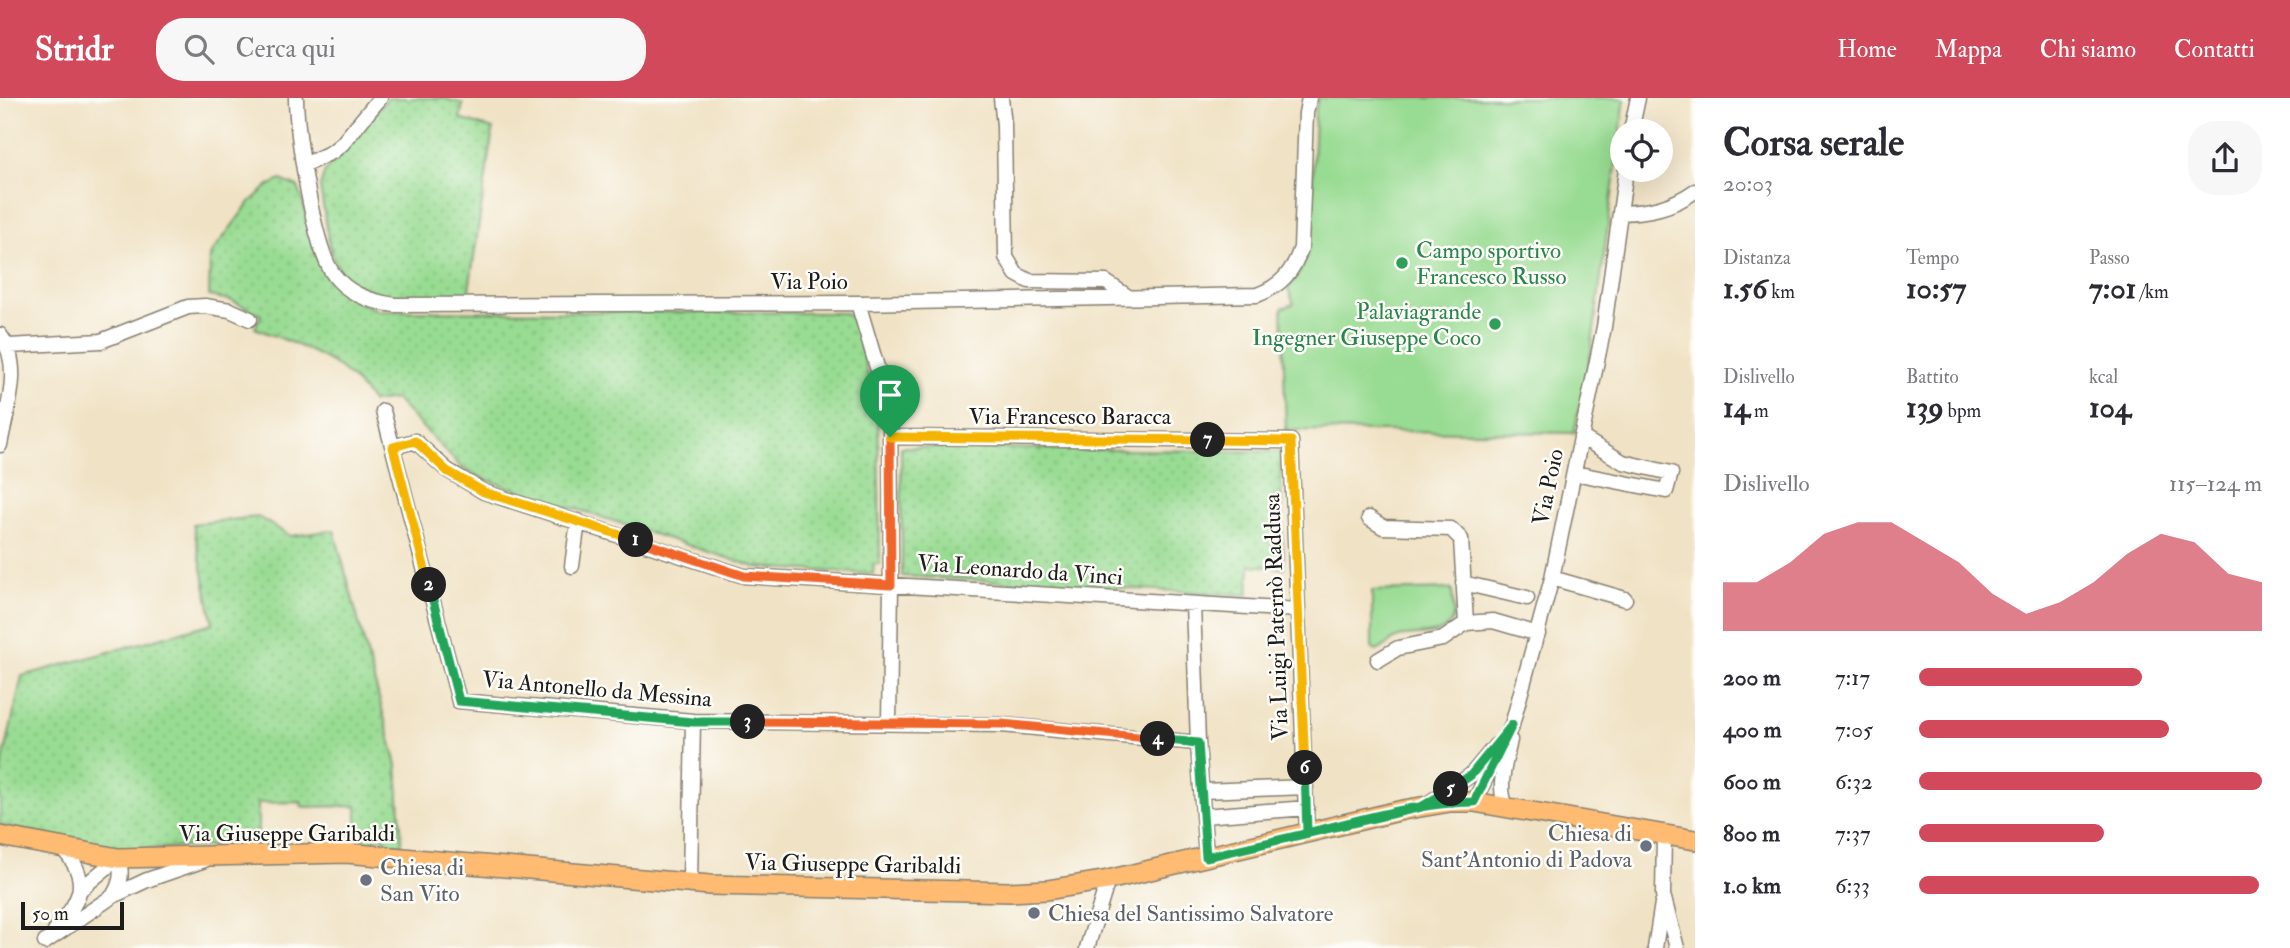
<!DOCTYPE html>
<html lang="it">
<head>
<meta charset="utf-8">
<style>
  :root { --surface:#fff; --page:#f7f7f7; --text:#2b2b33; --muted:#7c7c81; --accent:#d1495b }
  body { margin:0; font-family:"IM FELL Double Pica",serif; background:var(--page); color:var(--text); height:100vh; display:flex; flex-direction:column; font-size:26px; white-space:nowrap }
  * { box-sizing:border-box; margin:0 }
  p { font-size:23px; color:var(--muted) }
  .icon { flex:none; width:38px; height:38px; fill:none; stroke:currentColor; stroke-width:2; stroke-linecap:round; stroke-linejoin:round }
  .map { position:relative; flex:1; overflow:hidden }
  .details { display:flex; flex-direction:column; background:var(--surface); width:595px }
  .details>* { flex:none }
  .controls { position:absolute; left:1610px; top:21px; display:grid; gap:14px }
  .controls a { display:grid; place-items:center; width:63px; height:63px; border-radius:50%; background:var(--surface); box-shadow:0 7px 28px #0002; font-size:35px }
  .scale { position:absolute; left:21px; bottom:18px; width:103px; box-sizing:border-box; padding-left:7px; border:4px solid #1c1c1c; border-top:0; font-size:19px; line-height:24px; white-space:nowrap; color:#1c1c1c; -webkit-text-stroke:5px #fdfcf7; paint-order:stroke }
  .pin { position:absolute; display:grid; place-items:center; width:60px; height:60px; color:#fff; margin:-72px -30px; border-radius:50% 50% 50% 0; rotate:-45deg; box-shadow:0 0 7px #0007 }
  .pin .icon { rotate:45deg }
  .km { position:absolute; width:35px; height:35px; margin:-18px; border-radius:50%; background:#222; color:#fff; font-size:19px; line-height:35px; text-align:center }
  .round { display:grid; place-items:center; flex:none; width:74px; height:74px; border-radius:28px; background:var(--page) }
  .head { display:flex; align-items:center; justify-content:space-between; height:119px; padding:0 28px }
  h1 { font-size:38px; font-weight:800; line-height:52px }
  .metrics { display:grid; grid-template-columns:repeat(3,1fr); gap:10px; height:119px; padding:7px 28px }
  .metrics div { display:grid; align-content:center }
  .metrics b { font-size:30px; font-weight:800 }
  .metrics small { font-size:19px; font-weight:400 }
  .metrics p { font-size:19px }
  .chart { height:196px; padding:14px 28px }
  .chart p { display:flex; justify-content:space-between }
  .chart svg { width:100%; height:126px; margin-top:7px; fill:var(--accent); opacity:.7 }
  ul { padding:0 28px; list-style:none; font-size:23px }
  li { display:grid; grid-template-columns:112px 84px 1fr; align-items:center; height:52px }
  li i { height:18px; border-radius:9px; background:var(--accent) }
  header { display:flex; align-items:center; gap:42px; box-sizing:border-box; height:98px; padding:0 35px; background:var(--accent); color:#fff }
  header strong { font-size:33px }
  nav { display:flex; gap:38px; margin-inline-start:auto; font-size:24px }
  .search { width:490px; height:63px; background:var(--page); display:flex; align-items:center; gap:18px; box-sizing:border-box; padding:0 24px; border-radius:28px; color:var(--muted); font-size:26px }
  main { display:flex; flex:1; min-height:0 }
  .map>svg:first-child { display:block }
  .grass { fill:url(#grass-dots); stroke:#5a7c57; stroke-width:2 }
  .garden { fill:#98db92; stroke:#5a7c57; stroke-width:2 }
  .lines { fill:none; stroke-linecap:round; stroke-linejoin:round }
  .minor-casing { stroke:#867f70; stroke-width:17 }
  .major-casing { stroke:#867f70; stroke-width:22 }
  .minor { stroke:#fff; stroke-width:14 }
  .major { stroke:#febb71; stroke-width:19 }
  .split-1-casing { stroke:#fff; stroke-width:14 }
  .split-2-casing { stroke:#fff; stroke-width:14 }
  .split-3-casing { stroke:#fff; stroke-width:14 }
  .split-4-casing { stroke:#fff; stroke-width:14 }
  .split-5-casing { stroke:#fff; stroke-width:14 }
  .split-6-casing { stroke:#fff; stroke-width:14 }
  .split-7-casing { stroke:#fff; stroke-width:14 }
  .split-8-casing { stroke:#fff; stroke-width:14 }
  .split-1 { stroke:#f0652b; stroke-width:9 }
  .split-2 { stroke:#f5b400; stroke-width:9 }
  .split-3 { stroke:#22a559; stroke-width:9 }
  .split-4 { stroke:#f0652b; stroke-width:9 }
  .split-5 { stroke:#22a559; stroke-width:9 }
  .split-6 { stroke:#22a559; stroke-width:9 }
  .split-7 { stroke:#f5b400; stroke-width:9 }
  .split-8 { stroke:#f5b400; stroke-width:9 }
  .leisure-dot { fill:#2e9e5b; stroke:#fdfcf7; stroke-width:2.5 }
  .worship-dot { fill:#6b7280; stroke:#fdfcf7; stroke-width:2.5 }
  .labels { text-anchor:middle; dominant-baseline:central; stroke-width:5; stroke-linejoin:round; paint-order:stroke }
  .leisure-label { font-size:23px; fill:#27864d; stroke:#fdfcf7; text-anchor:start }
  .street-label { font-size:23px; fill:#1c1c1c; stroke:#fdfcf7 }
  .worship-label { font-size:23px; fill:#5b616d; stroke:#fdfcf7; text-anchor:start }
</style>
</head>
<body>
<header>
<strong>Stridr</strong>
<div class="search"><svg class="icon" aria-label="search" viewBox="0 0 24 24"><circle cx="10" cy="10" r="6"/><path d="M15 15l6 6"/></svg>Cerca qui</div>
<nav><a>Home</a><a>Mappa</a><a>Chi siamo</a><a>Contatti</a></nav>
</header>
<main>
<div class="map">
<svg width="1695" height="850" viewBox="0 0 1695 850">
  <defs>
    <pattern id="grass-dots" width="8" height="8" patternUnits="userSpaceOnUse" patternTransform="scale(1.75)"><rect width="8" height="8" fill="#98db92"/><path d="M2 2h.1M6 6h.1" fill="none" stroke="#82bb7d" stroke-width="1.8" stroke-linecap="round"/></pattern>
  </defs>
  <rect width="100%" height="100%" fill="#fdfcf7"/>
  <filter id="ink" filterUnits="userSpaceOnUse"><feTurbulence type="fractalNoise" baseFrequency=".0143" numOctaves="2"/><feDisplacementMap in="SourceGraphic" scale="14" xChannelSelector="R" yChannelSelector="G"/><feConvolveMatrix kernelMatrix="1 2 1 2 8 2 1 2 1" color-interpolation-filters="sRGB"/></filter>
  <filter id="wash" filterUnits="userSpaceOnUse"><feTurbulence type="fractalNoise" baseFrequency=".00686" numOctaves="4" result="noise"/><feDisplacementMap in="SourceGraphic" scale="28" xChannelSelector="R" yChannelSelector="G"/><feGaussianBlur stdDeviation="1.57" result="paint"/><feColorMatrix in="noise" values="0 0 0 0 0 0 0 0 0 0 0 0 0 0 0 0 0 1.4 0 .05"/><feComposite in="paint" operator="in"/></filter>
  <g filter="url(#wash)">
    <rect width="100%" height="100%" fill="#f0e2c4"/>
    <path class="grass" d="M 388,0 L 443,0 L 463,6 L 460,21 L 493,31 L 468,199 L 393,200 L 365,190 L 351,183 L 340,172 L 334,162 L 329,146 L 320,89 L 325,73 Z
      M 281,82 L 298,89 C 303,100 305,113 308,126 C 320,180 327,192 380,213 L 845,215 L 853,219 L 878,315 L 880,466 L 874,466 L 873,476 L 755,469 L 487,382 L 463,371 L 395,301 L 372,304 C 341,259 303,250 255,230 L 261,217 L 233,203 L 209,198 L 210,157 L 250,104 L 269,87 Z
      M 901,349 L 1280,354 L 1284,470 L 1250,467 L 1248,497 L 902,478 Z
      M 258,419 L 291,438 L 334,432 L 397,667 L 402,747 L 387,746 L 384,739 L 376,739 L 372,748 L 357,747 L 357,708 L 302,709 L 301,704 L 258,705 L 258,746 L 117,752 L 0,727 L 0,677 L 22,578 L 213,525 L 193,426 Z"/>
    <path class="garden" d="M 1318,0 L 1625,0 L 1591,254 L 1574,335 L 1286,332 L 1282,210 L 1294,206 L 1288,191 C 1300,175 1307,163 1310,143 L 1315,15 Z
      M 1452,491 C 1452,500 1455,511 1453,519 C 1448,541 1414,535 1399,539 C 1390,541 1385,551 1376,553 L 1372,550 L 1372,493 Z"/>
  </g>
  <g filter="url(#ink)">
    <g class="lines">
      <g class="minor-casing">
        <path id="minor" d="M 296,0 C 296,34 314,152 334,177 C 348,196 372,204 395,207 L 858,205 L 1257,197 C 1281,188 1293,174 1301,150 L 1306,15 L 1309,0
          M 1001,0 L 1004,27 L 1006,159 L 1016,176 L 1029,183 L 1106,184 L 1130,200
          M 1631,33 L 1638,0
          M 304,67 L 332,54 L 342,46 L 380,0
          M 1621,115 C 1649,114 1671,110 1695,93
          M 858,205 L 890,313 L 891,487 L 889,625
          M 0,237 C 24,268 6,312 0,347
          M 9,248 L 101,243 L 188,209 L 205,208 L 230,212 L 250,221
          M 383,313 L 459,603 L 693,623 L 1002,627 L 1198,645
          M 890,339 L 1291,343 L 1307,735
          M 393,349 L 415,343 L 447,372 L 484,394 L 744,478 L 1298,512
          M 1574,375 L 1666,393 L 1671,375 L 1623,364 L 1581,339
          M 1369,420 L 1383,429 L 1451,431 L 1461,441 L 1466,525 L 1493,523 L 1538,536
          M 572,468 L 578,423
          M 1552,480 L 1625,501
          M 1463,485 L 1527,500
          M 1193,506 L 1198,645 L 1206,759
          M 1378,562 L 1398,550 L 1443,541 L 1466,525
          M 1202,693 L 1306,689
          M 1430,704 L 1471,677 L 1496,647
          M 1474,704 L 1512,627 L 1552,480 L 1604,229 L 1626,72
          M 1507,710 C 1496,690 1506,663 1510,642
          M 1203,718 L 1307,710
          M 1664,736 L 1663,797 L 1677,850
          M 690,785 L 693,623
          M 81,791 L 118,760 C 123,776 121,785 113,798
          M 55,833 C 79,803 93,784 63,751
          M 45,844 L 113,798 L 147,782 L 205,762
          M 1087,850 L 1108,782
          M 1655,850 L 1662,805"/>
      </g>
      <g class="major-casing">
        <path id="major" d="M 0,738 L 118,760 L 346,755 L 710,787 L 1010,794 L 1047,792 L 1108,782 L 1403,712 L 1450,704 L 1474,704 L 1695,742"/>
      </g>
      <use href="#minor" class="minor"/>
      <use href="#major" class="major"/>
    </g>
  </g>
  <g class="lines" filter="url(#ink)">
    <g class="split-1-casing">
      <path id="split-1" d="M 636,442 L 744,478 L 891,487 L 890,339"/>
    </g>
    <g class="split-2-casing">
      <path id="split-2" d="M 429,487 L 393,349 L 415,343 L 447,373 L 484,394 L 636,442"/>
    </g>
    <g class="split-3-casing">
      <path id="split-3" d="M 429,487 L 459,603 L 693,624 L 748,624"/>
    </g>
    <g class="split-4-casing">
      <path id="split-4" d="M 748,624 L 1002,626 L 1158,641"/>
    </g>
    <g class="split-5-casing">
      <path id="split-5" d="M 1158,641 L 1198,645 L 1206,759 L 1421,709 L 1451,691"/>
    </g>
    <g class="split-6-casing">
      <path id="split-6" d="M 1305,670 L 1307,735 C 1362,722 1418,704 1474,704 L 1512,627 L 1471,677 L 1451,691"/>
    </g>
    <g class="split-7-casing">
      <path id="split-7" d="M 1208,342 L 1291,343 L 1305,670"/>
    </g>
    <g class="split-8-casing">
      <path id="split-8" d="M 890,339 L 1208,342"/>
    </g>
    <use href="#split-1" class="split-1"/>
    <use href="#split-2" class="split-2"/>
    <use href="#split-3" class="split-3"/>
    <use href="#split-4" class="split-4"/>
    <use href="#split-5" class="split-5"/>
    <use href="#split-6" class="split-6"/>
    <use href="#split-7" class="split-7"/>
    <use href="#split-8" class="split-8"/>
  </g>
  <g class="leisure-dot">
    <circle cx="1402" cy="165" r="7"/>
    <circle cx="1495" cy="226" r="7"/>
  </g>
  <g class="worship-dot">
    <circle cx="1646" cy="748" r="7"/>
    <circle cx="366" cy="782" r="7"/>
    <circle cx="1034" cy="815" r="7"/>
  </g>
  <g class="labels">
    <g class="leisure-label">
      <text x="1416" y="152">Campo sportivo<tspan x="1416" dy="26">Francesco Russo</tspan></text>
      <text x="1481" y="213" text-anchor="end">Palaviagrande<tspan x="1481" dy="26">Ingegner Giuseppe Coco</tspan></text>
    </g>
    <g class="street-label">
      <text x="809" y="183">Via Poio</text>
      <text x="1070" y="318">Via Francesco Baracca</text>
      <text transform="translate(1548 389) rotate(-78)">Via Poio</text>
      <text transform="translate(1020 472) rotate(4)">Via Leonardo da Vinci</text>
      <text transform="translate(1276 519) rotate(-92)">Via Luigi Paternò Raddusa</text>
      <text transform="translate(597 591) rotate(5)">Via Antonello da Messina</text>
      <text x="287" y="735">Via Giuseppe Garibaldi</text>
      <text transform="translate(853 766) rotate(1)">Via Giuseppe Garibaldi</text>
    </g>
    <g class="worship-label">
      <text x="1632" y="735" text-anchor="end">Chiesa di<tspan x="1632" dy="26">Sant'Antonio di Padova</tspan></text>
      <text x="380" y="769">Chiesa di<tspan x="380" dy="26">San Vito</tspan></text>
      <text x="1048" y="815">Chiesa del Santissimo Salvatore</text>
    </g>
  </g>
</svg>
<div class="controls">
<a><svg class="icon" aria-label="locate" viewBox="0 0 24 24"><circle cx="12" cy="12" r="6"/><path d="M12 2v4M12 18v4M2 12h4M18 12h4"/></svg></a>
</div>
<div class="scale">50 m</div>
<div class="pin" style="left:890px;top:339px;background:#1e9e55"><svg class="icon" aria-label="arrive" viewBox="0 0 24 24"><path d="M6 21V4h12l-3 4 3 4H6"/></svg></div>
<b class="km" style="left:636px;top:442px">1</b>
<b class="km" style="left:429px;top:487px">2</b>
<b class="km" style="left:748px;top:624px">3</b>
<b class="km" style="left:1158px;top:641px">4</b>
<b class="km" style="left:1451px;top:691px">5</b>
<b class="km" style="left:1305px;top:670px">6</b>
<b class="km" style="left:1208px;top:342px">7</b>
</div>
<section class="details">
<div class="head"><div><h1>Corsa serale</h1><p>20:03</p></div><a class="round"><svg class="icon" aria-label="share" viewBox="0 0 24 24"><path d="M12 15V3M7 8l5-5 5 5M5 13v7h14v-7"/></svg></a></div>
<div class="metrics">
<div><p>Distanza</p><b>1.56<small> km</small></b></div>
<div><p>Tempo</p><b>10:57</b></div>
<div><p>Passo</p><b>7:01<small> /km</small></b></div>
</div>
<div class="metrics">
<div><p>Dislivello</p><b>14<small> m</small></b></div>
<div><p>Battito</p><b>139<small> bpm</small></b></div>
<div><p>kcal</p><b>104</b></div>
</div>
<div class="chart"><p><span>Dislivello</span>115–124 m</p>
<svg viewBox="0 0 160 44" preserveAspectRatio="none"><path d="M0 44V27L10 27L20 20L30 10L40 6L50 6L60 13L70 20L80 31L90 38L100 34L110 27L120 17L130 10L140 13L150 24L160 27V44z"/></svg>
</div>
<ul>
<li><b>200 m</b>7:17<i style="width:65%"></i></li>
<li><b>400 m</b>7:05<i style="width:73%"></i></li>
<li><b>600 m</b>6:32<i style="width:100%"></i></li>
<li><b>800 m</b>7:37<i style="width:54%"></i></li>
<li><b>1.0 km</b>6:33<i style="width:99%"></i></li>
</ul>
</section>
</main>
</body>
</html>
